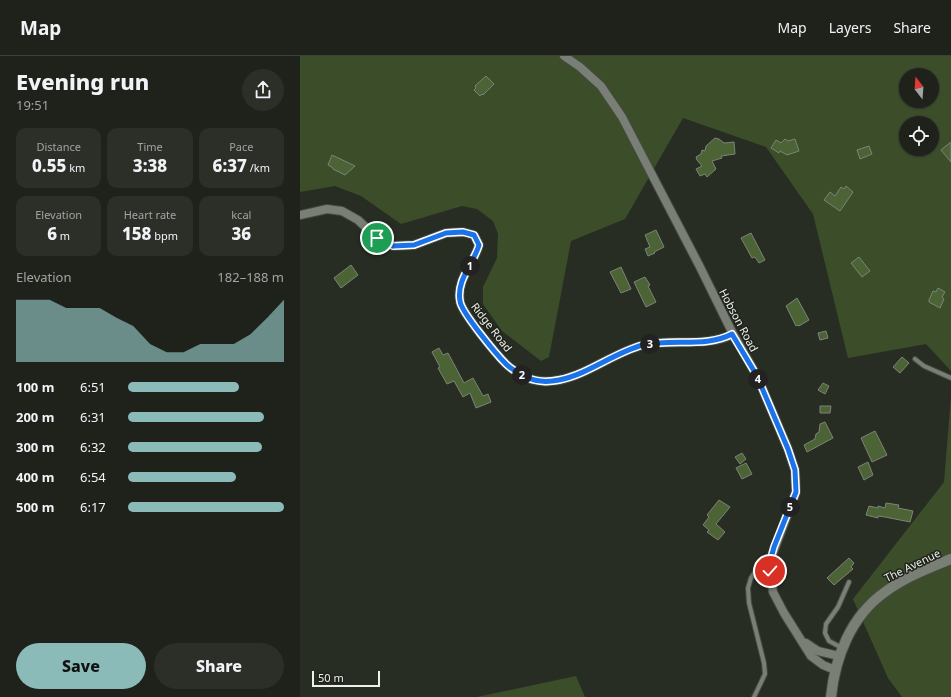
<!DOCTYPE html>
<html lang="en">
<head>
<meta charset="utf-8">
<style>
  :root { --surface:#1e221b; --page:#2b2f28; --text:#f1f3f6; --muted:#a1a4a3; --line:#3c3f3a; --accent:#8bbbb9 }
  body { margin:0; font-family:"Noto Sans",sans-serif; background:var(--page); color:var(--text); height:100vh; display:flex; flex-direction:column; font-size:15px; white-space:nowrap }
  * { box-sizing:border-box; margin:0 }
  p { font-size:13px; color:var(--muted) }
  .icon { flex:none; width:22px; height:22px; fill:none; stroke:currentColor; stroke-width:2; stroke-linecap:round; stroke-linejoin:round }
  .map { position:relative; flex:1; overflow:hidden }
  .side { display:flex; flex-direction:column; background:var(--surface); width:300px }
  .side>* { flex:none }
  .needle { width:26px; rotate:343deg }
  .buttons { position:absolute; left:599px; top:12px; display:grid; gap:8px }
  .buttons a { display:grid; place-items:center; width:40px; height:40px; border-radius:50%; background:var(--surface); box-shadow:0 1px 3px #0004,0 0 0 1px var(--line); font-size:20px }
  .scale { position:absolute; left:12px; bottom:10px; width:68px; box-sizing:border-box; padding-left:4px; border:2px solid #eef1eb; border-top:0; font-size:11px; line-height:14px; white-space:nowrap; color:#eef1eb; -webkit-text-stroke:3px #1f231b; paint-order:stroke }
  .pin { position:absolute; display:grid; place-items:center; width:34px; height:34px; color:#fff; margin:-17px; border:2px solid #fff; border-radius:50%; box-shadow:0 1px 4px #0007 }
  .km { position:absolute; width:20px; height:20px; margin:-10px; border-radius:50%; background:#222; color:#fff; font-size:11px; line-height:20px; text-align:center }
  .round { display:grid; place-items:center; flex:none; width:42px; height:42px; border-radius:21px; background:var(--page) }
  .overview { display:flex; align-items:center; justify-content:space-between; height:68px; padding:0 16px }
  h1 { font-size:22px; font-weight:800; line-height:30px }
  .figures { display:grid; grid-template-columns:repeat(3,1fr); gap:6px; height:68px; padding:4px 16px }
  .figures div { display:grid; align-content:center; border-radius:10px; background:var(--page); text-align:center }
  .figures b { font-size:17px; font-weight:800 }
  .figures small { font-size:11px; font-weight:400 }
  .figures p { font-size:11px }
  .chart { height:112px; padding:8px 16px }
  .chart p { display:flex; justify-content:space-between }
  .chart svg { width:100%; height:72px; margin-top:4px; fill:var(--accent); opacity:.7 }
  .button { display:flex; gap:8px; margin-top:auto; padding:8px 16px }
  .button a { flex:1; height:46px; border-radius:24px; background:var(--accent); color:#111; font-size:16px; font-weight:800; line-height:46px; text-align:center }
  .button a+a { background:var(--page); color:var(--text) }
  ul { padding:0 16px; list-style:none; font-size:13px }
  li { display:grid; grid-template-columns:64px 48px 1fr; align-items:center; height:30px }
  li i { height:10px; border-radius:5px; background:var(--accent) }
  header { display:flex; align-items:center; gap:24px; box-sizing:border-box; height:56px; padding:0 20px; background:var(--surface); border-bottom:1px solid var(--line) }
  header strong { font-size:19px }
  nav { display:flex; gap:22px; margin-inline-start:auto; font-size:14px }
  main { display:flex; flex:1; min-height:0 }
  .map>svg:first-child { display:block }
  .green { fill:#3c4e29; fill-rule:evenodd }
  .building { fill:#4c6336; stroke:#7d8379 }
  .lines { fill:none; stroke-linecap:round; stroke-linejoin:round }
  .service-casing { stroke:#464a43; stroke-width:6 }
  .minor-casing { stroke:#464a43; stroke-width:10 }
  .tertiary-casing { stroke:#464a43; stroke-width:12 }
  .service { stroke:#797f75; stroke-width:4 }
  .minor { stroke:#797f75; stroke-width:8 }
  .tertiary { stroke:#797f75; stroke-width:10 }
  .route-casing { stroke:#fff; stroke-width:8 }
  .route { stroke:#1a73e8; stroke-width:5 }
  .labels { text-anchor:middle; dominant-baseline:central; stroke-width:3; stroke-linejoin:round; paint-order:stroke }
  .street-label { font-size:11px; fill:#eef1eb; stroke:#1f231b }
</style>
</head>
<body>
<header>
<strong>Map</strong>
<nav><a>Map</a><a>Layers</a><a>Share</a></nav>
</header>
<main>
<section class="side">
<div class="overview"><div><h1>Evening run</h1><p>19:51</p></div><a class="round"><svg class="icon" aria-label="share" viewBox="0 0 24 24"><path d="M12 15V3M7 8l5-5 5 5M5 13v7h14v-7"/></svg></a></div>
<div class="figures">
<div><p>Distance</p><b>0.55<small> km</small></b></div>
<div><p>Time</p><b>3:38</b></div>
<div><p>Pace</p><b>6:37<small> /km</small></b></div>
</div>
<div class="figures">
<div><p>Elevation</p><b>6<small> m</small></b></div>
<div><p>Heart rate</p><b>158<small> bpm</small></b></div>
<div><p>kcal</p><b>36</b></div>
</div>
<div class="chart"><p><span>Elevation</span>182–188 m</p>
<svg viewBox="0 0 160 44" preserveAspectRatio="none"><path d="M0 44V6L10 6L20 6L30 11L40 11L50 11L60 17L70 22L80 33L90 38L100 38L110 33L120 33L130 33L140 27L150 17L160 6V44z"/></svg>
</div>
<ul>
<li><b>100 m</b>6:51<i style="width:71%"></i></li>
<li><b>200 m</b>6:31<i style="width:87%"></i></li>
<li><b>300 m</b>6:32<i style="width:86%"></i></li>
<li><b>400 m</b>6:54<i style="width:69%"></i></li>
<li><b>500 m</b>6:17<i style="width:100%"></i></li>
</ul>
<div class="button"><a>Save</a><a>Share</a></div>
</section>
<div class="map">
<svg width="651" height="641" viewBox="0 0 651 641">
  <rect width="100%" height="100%" fill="#282d24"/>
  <path class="green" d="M 0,0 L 651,0 L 651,315 L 626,288 L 548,302 L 513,158 L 466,91 L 383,62 L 325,163 L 271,185 L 249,301 L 241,305 L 202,275 L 183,248 L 183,231 L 197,202 L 198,178 L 193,165 L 177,153 L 162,150 L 101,168 L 61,140 L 35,130 L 0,136 ZM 606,19 L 632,19 L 632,45 L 606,45 ZM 606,67 L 632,67 L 632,93 L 606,93 Z
    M 651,341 L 651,641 L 602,641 L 588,622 L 553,543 L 644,426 Z
    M 276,620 L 285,641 L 177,641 Z"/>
  <path class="building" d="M 186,20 L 194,28 L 183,39 L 182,38 L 180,40 L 174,34 L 176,32 L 175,30 Z
    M 415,82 L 419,83 L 424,87 L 434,86 L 435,98 L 421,100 L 422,102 L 412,105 L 416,113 L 407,121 L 405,118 L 400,120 L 396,113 L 402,110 L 397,104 L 396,101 L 401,98 L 402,94 L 405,95 L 406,90 Z
    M 485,83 L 488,85 L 495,83 L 499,95 L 487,99 L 480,95 L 479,97 L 471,92 L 476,84 L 481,87 Z
    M 651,86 L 651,106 L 641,94 Z
    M 569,90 L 572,98 L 560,103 L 557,94 Z
    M 32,99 L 55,110 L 45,119 L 33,113 L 33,112 L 28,109 Z
    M 546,130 L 553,136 L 540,155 L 524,144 L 530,136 L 535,140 L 541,131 L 544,133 Z
    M 356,174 L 364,191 L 354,196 L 355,197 L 348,200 L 345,193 L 350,191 L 345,179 Z
    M 451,177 L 465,204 L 459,207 L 455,201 L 452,202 L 441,182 Z
    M 559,201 L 570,215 L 562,221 L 551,207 Z
    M 51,209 L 58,219 L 41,232 L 34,222 Z
    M 321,211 L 331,233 L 321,237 L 310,216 Z
    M 345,221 L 350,229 L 348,230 L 356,246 L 346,251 L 334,226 Z
    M 638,232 L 645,236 L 642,241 L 644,243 L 640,252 L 629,246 L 629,244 L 633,235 L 636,236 Z
    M 497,242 L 509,264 L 499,270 L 498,269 L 496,270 L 486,250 Z
    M 526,275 L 528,282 L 520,284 L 518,277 Z
    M 139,292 L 143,299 L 148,297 L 164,327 L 173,322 L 183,340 L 188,338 L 191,346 L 176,352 L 170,337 L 163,341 L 154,325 L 147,328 L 138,312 L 140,311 L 132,296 Z
    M 602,301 L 609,307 L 600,317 L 593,311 Z
    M 523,327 L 529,330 L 525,338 L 518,334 Z
    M 520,350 L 531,350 L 530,357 L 520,357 Z
    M 525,366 L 533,382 L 507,396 L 504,389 L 515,383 L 516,378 L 519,376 L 520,368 Z
    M 575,375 L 587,399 L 572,406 L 561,382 Z
    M 442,397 L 446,403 L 440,408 L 435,401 Z
    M 568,406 L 573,419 L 564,424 L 558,411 Z
    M 446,407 L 452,418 L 442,423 L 436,412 Z
    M 419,444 L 430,451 L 416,468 L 425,476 L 418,484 L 407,476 L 409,474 L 403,469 L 409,461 L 407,459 Z
    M 586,447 L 599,449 L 598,452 L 613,455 L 610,466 L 585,461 L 578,460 L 578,462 L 566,459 L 569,450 L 578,452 L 578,450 L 585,452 Z
    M 549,502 L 554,507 L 551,511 L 553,513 L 534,529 L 527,522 Z"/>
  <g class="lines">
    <g class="service-casing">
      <path id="service" d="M 615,303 L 624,310 L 651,322
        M 542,592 L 529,585 L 525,577 L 526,568 L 538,551 L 549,526
        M 454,641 L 465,618 L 464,607 L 449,547 L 448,532 L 451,522 L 456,514 L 461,511 L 470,510"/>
    </g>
    <g class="minor-casing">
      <path id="minor" d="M 264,0 L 280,11 L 301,30 L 322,61 L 400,211 L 433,278 L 457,320 L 488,393 L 495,414 L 496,436 L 471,502 L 470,515 L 473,536 L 484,557 L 511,600 L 523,609 L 535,614
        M 0,159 L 27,153 L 42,155 L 58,164 L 77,182 L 93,190 L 114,189 L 146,177 L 163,176 L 174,179 L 179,189 C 174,207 156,224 160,245 C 161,256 197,299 206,308 C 211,313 220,318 226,321 C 236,326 249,326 259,324 C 289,318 313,297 343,289 C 371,282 407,292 433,278
        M 506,587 L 518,595 L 539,600"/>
    </g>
    <g class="tertiary-casing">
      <path id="tertiary" d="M 531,641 C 535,601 551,560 585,536 C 605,521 629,512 651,503"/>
    </g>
    <use href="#service" class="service"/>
    <use href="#minor" class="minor"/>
    <use href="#tertiary" class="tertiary"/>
  </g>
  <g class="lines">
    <g class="route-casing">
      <path id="route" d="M 77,182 L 93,190 L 114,189 L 146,177 L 163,176 L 174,179 L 179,189 C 174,207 156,224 160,245 C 161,256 197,299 206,308 C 211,313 220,318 226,321 C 236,326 249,326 259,324 C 289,318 313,297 343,289 C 372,282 406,292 432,278 L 457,320 L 488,393 L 495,414 L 496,436 L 474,491 L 471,502 L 470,515"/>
    </g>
    <use href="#route" class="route"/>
  </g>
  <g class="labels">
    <g class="street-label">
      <text transform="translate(439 264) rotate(62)">Hobson Road</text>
      <text transform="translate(192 271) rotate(52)">Ridge Road</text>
      <text transform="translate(612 509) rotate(-26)">The Avenue</text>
    </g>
  </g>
</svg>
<div class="buttons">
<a><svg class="needle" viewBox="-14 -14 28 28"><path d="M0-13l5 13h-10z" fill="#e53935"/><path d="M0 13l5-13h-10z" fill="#a1a4a3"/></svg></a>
<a><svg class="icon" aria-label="locate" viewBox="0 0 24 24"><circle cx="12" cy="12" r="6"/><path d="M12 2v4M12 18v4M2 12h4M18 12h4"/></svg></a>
</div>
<div class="scale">50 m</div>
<div class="pin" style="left:77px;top:182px;background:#1e9e55"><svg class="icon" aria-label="arrive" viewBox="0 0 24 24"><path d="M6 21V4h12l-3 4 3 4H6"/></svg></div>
<div class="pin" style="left:470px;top:515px;background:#d93025"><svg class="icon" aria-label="check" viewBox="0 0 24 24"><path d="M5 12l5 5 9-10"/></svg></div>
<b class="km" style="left:170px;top:210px">1</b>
<b class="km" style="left:222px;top:319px">2</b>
<b class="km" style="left:350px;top:288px">3</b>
<b class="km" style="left:458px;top:323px">4</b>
<b class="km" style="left:490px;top:451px">5</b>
</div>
</main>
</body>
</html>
